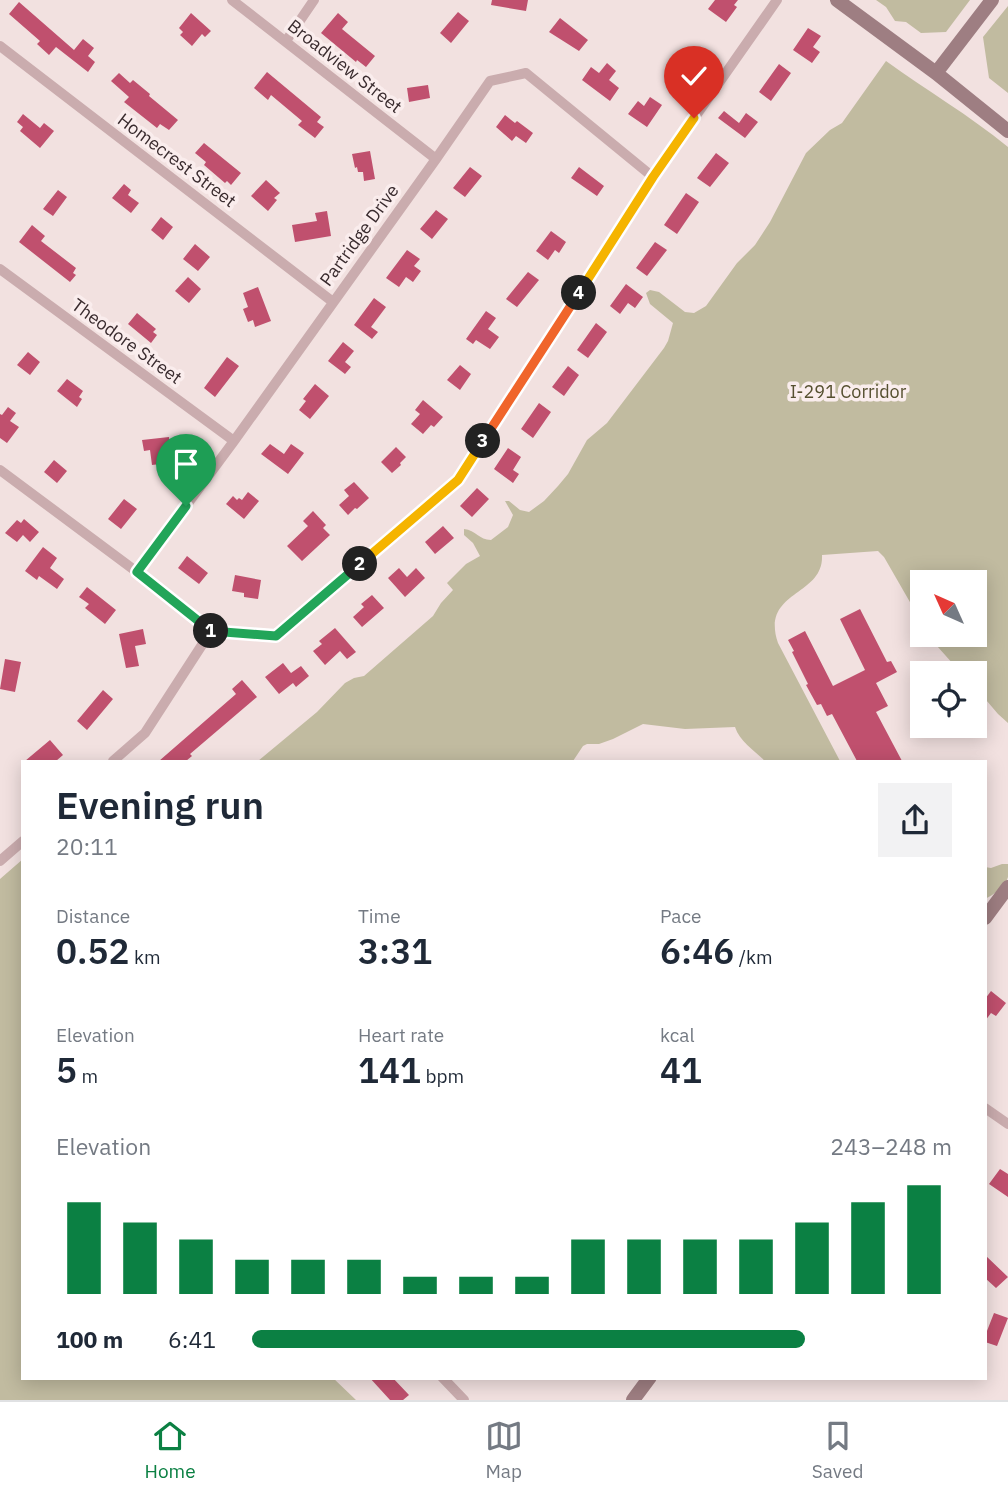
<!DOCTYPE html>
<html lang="en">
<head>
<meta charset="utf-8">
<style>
  :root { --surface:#fff; --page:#f2f2f3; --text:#1f2937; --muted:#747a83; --line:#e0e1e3; --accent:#0b8043 }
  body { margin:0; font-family:"IBM Plex Sans",sans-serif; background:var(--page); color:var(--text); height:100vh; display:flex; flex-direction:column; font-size:26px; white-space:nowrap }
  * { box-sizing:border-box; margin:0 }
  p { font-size:23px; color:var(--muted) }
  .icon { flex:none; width:38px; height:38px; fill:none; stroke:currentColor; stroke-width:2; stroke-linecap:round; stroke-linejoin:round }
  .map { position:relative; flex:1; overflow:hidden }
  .details { position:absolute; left:21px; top:760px; width:966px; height:620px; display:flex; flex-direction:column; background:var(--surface); border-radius:0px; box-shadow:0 4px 18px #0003 }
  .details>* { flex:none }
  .needle { width:46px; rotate:315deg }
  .controls { position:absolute; left:910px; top:570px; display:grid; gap:14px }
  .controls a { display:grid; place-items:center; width:77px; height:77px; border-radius:0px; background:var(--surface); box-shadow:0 4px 18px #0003; font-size:35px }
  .pin { position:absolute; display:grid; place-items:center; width:60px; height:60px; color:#fff; margin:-72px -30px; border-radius:50% 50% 50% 0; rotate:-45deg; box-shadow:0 0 7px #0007 }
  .pin .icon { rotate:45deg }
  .km { position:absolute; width:35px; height:35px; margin:-18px; border-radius:50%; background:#222; color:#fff; font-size:19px; line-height:35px; text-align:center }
  .round { display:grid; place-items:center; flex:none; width:74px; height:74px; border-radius:0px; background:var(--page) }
  .head { display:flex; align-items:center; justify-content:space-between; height:119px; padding:0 35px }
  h1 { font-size:38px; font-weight:600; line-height:52px }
  .metrics { display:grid; grid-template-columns:repeat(3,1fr); gap:10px; height:119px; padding:7px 35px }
  .metrics div { display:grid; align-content:center }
  .metrics b { font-size:35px; font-weight:600 }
  .metrics small { font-size:19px; font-weight:400 }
  .metrics p { font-size:19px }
  .chart { height:196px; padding:14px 35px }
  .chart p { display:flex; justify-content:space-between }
  .chart svg { width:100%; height:126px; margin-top:7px; stroke:var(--accent); stroke-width:6 }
  ul { padding:0 35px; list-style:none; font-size:23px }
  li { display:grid; grid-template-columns:112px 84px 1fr; align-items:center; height:52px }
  li i { height:18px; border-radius:9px; background:var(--accent) }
  .tab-bar { display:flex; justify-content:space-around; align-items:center; height:98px; border-top:2px solid var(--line); background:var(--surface); font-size:19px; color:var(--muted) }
  .tab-bar a { display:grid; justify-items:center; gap:4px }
  .tab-bar .on { color:var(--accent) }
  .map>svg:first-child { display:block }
  .green { fill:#c1bba0 }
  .building { fill:#c0506e }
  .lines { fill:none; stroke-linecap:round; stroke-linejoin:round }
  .street { stroke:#caacae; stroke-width:10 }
  .secondary { stroke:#9e7e82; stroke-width:14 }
  .split-1-casing { stroke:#fff; stroke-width:14 }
  .split-2-casing { stroke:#fff; stroke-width:14 }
  .split-3-casing { stroke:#fff; stroke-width:14 }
  .split-4-casing { stroke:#fff; stroke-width:14 }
  .split-5-casing { stroke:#fff; stroke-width:14 }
  .split-1 { stroke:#22a559; stroke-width:9 }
  .split-2 { stroke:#22a559; stroke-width:9 }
  .split-3 { stroke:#f5b400; stroke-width:9 }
  .split-4 { stroke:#f0652b; stroke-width:9 }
  .split-5 { stroke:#f5b400; stroke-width:9 }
  .labels { text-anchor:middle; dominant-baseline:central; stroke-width:7; stroke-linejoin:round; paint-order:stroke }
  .street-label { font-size:18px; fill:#392b2e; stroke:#faeded }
  .park-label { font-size:18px; fill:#565030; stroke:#faeded }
</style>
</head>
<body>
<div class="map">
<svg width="1008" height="1400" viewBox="0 0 1008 1400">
  <rect width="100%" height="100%" fill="#f2e1e0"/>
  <path class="green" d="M 876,0 L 970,0 L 946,32 L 921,33 L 906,22 L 895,21 L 886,7 Z
    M 1008,6 L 1008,93 L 989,78 L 983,37 Z
    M 886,61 C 926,90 969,115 1008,147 L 1008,723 L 998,714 L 975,687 L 975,674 L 962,674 L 937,646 L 931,635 L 975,635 L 975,583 L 922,583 L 922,623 L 884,557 L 878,551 L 822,555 C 824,597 760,590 778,643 L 840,761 L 765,761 C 754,750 740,742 735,727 L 685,729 L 643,724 L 613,739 L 599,744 L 587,744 L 583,746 L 573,761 L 258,761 L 317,712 L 345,683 L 354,678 L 364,676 L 433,616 L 441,603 L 453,590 L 447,583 L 466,564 L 480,556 L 473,543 L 464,535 L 464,529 C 476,530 479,540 491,540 L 508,527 L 513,515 L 505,501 L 509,501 L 520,510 L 529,512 L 544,501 L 558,486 L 568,474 L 587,440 L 607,423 L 664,348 L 668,341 L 673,323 L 650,304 L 646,293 L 650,290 L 659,292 L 685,312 L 694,313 L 706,306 L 737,263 L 755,245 L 770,222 L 806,153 L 830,130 L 842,123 Z
    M 23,859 L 23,1377 L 332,1377 L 356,1400 L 0,1400 L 0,879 Z
    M 1002,864 L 1008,864 C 1008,868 1008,873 1008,877 C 1006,886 993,895 985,899 L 985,867 L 991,868 Z"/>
  <path class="building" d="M 492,0 L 528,0 L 526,11 L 491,5 Z
    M 715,0 L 738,0 L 734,5 L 737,7 L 726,22 L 708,9 Z
    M 19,2 L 74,50 L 83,39 L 94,48 L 88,56 L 95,62 L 88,72 L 56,47 L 49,55 L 37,44 L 40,41 L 9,14 Z
    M 458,12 L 469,21 L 451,43 L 440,33 Z
    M 191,13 L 211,31 L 205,37 L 202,34 L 192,46 L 180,35 L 183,32 L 179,28 Z
    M 338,13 L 348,22 L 342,29 L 375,56 L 366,67 L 357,60 L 356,62 L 321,33 Z
    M 560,18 L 588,40 L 579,51 L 549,32 Z
    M 808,28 L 821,36 L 813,47 L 820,52 L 812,63 L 793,50 Z
    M 607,63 L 616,71 L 609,80 L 619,88 L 610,101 L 582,80 L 591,67 L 599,73 Z
    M 779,64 L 791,73 L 771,101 L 759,92 Z
    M 267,72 L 321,117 L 317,122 L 324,127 L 315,138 L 298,125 L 302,121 L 271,95 L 268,100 L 254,88 Z
    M 119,73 L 130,83 L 133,80 L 150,94 L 149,96 L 178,120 L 169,130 L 160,124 L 157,128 L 124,102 L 129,97 L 111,81 Z
    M 428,85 L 430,98 L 409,102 L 407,88 Z
    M 650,97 L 662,105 L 647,127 L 628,114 L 638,101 L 644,106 Z
    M 724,111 L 739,123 L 746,113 L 758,122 L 745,138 L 718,118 Z
    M 23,114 L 40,128 L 44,123 L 54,131 L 40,148 L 20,131 L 23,127 L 17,122 Z
    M 505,115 L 515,123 L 517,121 L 533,133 L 526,143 L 516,136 L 512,141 L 496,127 Z
    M 204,143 L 241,173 L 231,185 L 227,181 L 225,183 L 204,165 L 206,162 L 195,153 Z
    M 370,151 L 375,179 L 364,181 L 363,172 L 358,172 L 357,167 L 355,168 L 352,154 Z
    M 716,153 L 729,163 L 710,187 L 697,178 Z
    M 470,167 L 482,176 L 465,197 L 453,188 Z
    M 579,167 L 604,186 L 597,196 L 571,178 Z
    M 266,180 L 280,193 L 274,198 L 277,200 L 268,211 L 251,196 Z
    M 124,184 L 131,190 L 128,195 L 139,203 L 131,213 L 112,198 Z
    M 58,190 L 67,197 L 53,216 L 43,209 Z
    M 686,193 L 699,202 L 677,234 L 664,225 Z
    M 436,210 L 448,219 L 432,239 L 420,229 Z
    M 327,211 L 331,236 L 295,242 L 292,225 L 317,221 L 315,213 Z
    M 161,217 L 173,227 L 163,240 L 151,230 Z
    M 32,225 L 45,236 L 41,241 L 76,268 L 73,273 L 76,275 L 70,282 L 19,242 Z
    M 551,231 L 566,242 L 559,253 L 555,250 L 548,260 L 536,251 Z
    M 655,242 L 667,250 L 647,276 L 636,268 Z
    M 195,244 L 210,257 L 198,271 L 183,259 Z
    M 407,250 L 420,259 L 414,266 L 421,271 L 413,282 L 406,277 L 399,287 L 386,278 Z
    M 528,272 L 539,280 L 517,307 L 506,299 Z
    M 188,277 L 201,289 L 189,303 L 175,291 Z
    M 626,284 L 643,297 L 635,308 L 628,303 L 620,314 L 610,306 Z
    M 258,287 L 271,321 L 255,327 L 253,320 L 248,322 L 243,309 L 248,307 L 243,293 Z
    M 374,298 L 386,307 L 371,327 L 378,332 L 372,339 L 354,325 Z
    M 486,311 L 496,318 L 488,329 L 499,337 L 490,349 L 476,340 L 473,344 L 466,339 Z
    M 137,313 L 156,329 L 153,332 L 157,335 L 151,343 L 128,324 Z
    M 596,323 L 607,332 L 588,358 L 577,350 Z
    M 343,342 L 354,351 L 345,362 L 351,367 L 345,374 L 328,361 Z
    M 28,352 L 40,362 L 30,375 L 17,365 Z
    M 227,357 L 239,366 L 215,397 L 204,388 Z
    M 460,365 L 471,374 L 460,390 L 447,380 Z
    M 568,366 L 579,375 L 564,396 L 552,387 Z
    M 67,379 L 83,391 L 79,397 L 82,399 L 77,407 L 57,391 Z
    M 315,384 L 329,396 L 310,419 L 299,410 L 306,401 L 303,399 Z
    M 423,400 L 443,417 L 434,427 L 431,425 L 423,434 L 411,424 L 420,414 L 415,410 Z
    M 539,403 L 551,412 L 533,438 L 521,429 Z
    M 8,407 L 16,413 L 10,421 L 19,427 L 7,443 L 0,438 L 0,414 L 2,415 Z
    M 169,437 L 170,452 L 167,452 L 168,463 L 152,465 L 150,450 L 144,451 L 142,440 Z
    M 270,444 L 284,454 L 291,444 L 304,453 L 288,474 L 261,454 Z
    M 396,447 L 406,457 L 400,463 L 401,465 L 392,473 L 381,462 Z
    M 508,448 L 521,457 L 513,470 L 519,474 L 513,483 L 494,469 Z
    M 54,460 L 67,471 L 57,483 L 44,472 Z
    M 354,482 L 369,498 L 357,509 L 355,508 L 348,515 L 339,505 L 349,496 L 344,490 Z
    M 477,488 L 489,499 L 472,517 L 460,506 Z
    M 248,492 L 259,501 L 244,519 L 226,504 L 233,496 L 237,500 L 239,498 L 242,500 Z
    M 124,499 L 137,509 L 121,529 L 108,519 Z
    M 313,511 L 326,525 L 323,528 L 330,535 L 302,561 L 287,546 L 308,526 L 303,521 Z
    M 24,519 L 39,532 L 30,542 L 23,535 L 17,542 L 5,533 L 17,520 L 21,523 Z
    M 443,526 L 454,538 L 435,554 L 425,542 Z
    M 43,547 L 57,558 L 50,568 L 64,579 L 57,589 L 39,576 L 37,580 L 25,571 Z
    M 187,556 L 208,573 L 199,584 L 178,568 Z
    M 399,568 L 407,577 L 416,568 L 425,578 L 405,597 L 388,578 Z
    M 235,575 L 261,580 L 258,599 L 244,597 L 244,593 L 232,591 Z
    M 87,587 L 116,610 L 105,624 L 85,608 L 89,604 L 79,597 Z
    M 372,595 L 384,608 L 362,627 L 353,617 L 364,607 L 361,604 Z
    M 860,609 L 887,662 L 891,661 L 897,672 L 876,683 L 888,706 L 876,712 L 902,761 L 857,761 L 832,714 L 827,716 L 821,704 L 817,705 L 806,685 L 808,684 L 792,652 L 794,651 L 788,640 L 805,631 L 833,686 L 865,670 L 840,619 Z
    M 335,628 L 356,652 L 347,659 L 340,651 L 325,665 L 313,651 L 322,644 L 319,641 Z
    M 143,629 L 146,644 L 135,646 L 139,666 L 126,668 L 119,634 Z
    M 5,659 L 21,662 L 15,692 L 0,689 Z
    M 283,663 L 291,673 L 301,666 L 309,676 L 296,687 L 293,683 L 279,694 L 265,677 Z
    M 242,680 L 257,697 L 190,754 L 192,756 L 186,761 L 159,761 L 236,694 L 232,689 Z
    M 103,690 L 113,699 L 87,730 L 77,721 Z
    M 50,740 L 63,755 L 56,761 L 25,761 Z
    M 991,991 L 1006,1003 L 996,1016 L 991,1013 L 985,1021 L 985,999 Z
    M 1000,1169 L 1008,1174 L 1008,1197 L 989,1184 Z
    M 985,1255 L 1008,1277 L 996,1288 L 985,1278 Z
    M 994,1313 L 1008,1318 L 997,1346 L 985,1342 L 985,1336 Z
    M 369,1377 L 392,1377 L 409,1395 L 403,1400 L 390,1400 Z"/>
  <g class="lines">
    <path class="street" d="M 232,0 L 436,159
      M 286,41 L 314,0
      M 0,46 L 333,302
      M 0,269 L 234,441
      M 0,470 L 137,572 L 211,631
      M 137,572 L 234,441 L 436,159 L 490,81 L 526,73 L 653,177
      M 211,631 L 276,636 L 458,480 L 653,177 L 777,0
      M 113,761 L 145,733 L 211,631
      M 0,861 L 23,841
      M 985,1108 L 1008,1124
      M 442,1377 L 464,1400"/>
    <path class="secondary" d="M 837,0 L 936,73 L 1008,131
      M 936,73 L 992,0
      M 985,918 L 1008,887
      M 633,1400 L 650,1377"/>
  </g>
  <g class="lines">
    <g class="split-1-casing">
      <path id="split-1" d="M 186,506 L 137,572 L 211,631"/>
    </g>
    <g class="split-2-casing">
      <path id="split-2" d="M 211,631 L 276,636 L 360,564"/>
    </g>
    <g class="split-3-casing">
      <path id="split-3" d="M 360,564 L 458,480 L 483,441"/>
    </g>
    <g class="split-4-casing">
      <path id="split-4" d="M 483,441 L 579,293"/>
    </g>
    <g class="split-5-casing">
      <path id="split-5" d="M 579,293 L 653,177 L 694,118"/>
    </g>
    <use href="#split-1" class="split-1"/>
    <use href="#split-2" class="split-2"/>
    <use href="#split-3" class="split-3"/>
    <use href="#split-4" class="split-4"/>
    <use href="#split-5" class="split-5"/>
  </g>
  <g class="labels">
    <g class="street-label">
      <text transform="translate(345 66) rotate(38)">Broadview Street</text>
      <text transform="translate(177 160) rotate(37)">Homecrest Street</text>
      <text transform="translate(359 235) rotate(-54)">Partridge Drive</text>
      <text transform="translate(127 341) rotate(36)">Theodore Street</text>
    </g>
    <g class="park-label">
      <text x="848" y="391">I-291 Corridor</text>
    </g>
  </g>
</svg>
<div class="controls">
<a><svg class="needle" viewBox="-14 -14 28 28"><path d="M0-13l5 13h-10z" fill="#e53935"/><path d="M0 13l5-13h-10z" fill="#747a83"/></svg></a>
<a><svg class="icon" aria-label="locate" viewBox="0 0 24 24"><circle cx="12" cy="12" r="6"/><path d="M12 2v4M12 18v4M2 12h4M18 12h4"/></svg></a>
</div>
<div class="pin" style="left:186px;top:506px;background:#1e9e55"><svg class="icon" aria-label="arrive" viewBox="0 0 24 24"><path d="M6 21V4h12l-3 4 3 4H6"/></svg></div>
<div class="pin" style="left:694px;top:118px;background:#d93025"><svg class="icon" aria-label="check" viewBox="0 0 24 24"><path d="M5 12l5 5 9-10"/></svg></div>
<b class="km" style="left:211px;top:631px">1</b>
<b class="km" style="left:360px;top:564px">2</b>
<b class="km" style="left:483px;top:441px">3</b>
<b class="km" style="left:579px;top:293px">4</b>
<section class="details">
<div class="head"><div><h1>Evening run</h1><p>20:11</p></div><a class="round"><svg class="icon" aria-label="share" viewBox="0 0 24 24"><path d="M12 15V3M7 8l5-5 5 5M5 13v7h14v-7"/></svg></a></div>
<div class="metrics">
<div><p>Distance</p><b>0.52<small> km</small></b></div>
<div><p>Time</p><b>3:31</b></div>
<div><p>Pace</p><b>6:46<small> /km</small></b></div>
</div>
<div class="metrics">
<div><p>Elevation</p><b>5<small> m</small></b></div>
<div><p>Heart rate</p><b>141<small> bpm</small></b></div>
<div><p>kcal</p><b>41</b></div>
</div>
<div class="chart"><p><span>Elevation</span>243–248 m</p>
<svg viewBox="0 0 160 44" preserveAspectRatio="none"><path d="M5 44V12M15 44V19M25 44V25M35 44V32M45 44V32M55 44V32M65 44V38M75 44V38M85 44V38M95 44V25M105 44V25M115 44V25M125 44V25M135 44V19M145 44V12M155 44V6"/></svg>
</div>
<ul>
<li><b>100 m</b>6:41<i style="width:79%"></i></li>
</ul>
</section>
</div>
<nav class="tab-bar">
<a class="on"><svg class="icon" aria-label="home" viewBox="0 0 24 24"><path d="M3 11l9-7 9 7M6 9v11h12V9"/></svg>Home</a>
<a><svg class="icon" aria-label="map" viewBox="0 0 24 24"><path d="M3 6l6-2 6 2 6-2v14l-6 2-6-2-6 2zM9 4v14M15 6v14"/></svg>Map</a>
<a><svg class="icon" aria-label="saved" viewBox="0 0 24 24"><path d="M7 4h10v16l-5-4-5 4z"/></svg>Saved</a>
</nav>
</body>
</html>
